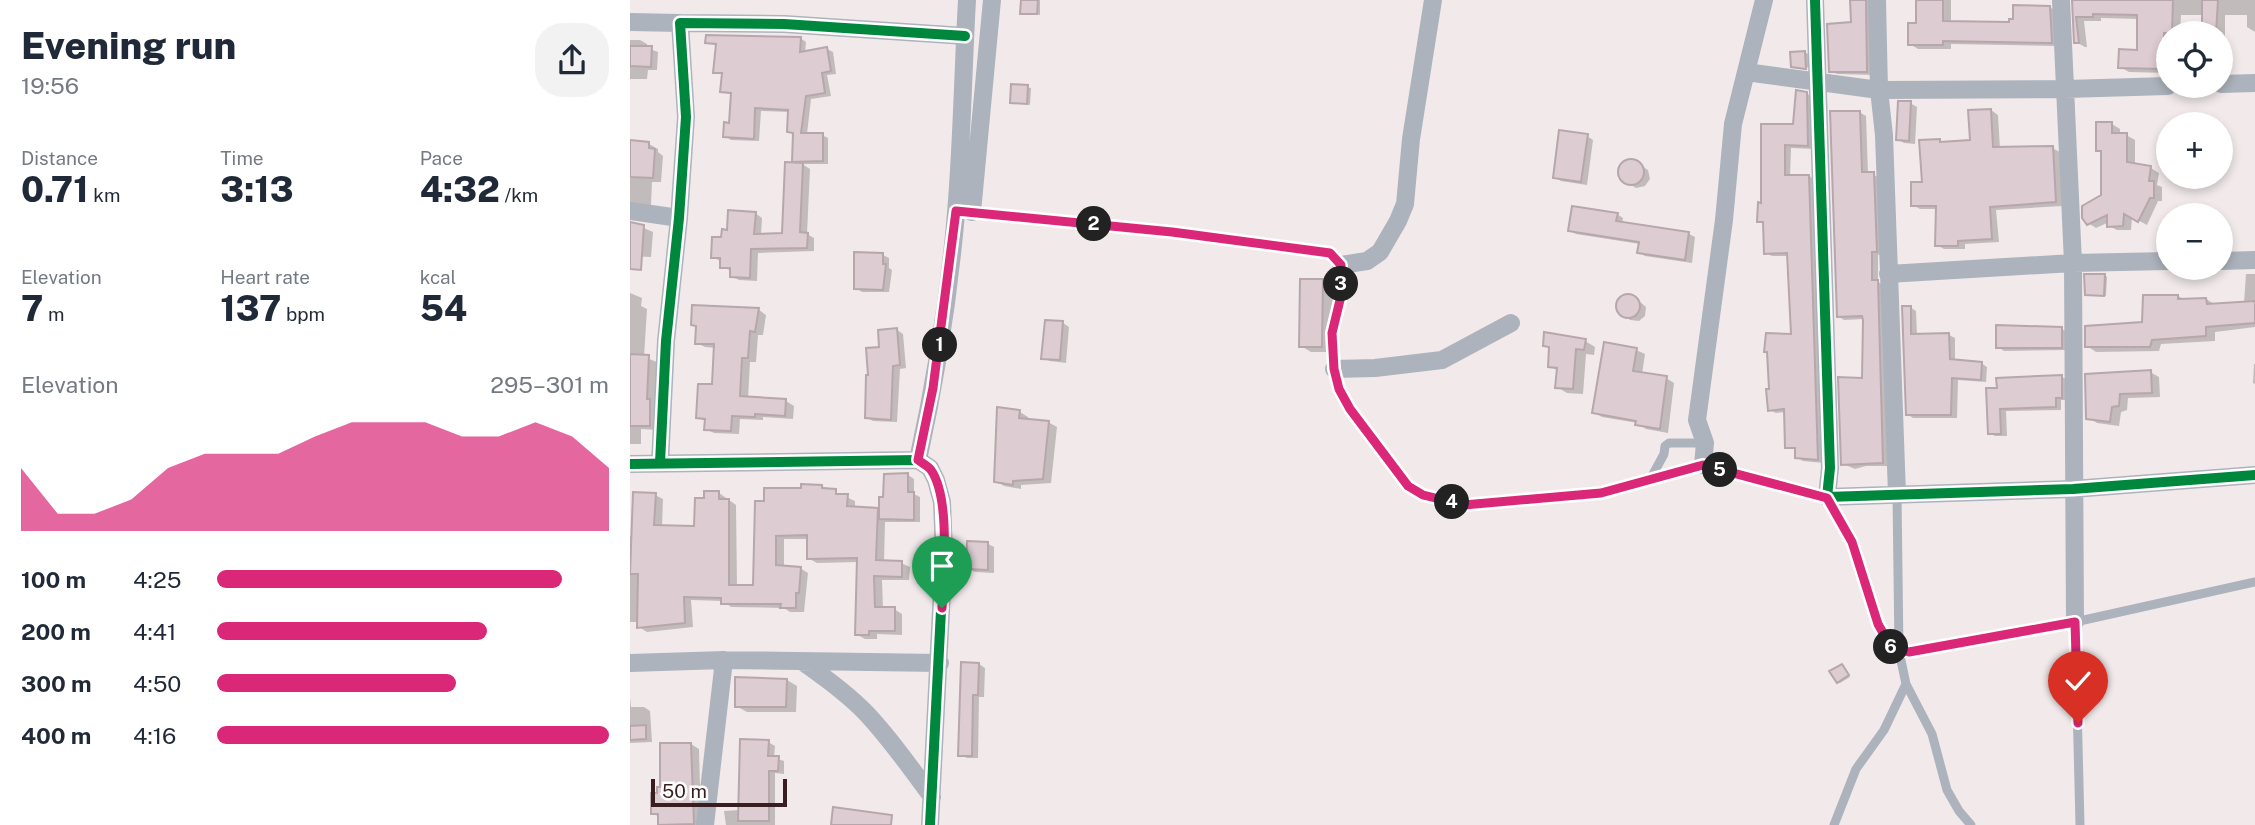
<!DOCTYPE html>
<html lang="en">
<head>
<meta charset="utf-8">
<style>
  :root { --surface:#fff; --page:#f2f2f3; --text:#1f2937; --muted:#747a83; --accent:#db2777 }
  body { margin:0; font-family:"Public Sans",sans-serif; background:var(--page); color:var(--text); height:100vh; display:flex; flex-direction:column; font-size:26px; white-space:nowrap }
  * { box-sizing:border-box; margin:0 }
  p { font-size:23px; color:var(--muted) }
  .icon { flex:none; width:38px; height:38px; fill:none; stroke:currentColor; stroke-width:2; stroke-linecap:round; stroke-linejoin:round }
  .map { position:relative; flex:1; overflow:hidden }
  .drawer { display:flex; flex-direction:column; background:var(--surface); width:630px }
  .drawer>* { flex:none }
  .fabs { position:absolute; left:1526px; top:21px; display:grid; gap:14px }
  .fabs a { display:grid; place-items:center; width:77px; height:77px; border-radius:50%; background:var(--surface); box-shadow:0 4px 10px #0003; font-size:35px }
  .scale { position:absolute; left:21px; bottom:18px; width:136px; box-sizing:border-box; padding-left:7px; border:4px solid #391e21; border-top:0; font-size:19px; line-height:24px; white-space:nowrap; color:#391e21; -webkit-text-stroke:5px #fff; paint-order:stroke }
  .pin { position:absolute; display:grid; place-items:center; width:60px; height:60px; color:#fff; margin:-72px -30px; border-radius:50% 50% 50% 0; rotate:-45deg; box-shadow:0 0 7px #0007 }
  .pin .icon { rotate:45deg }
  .km { position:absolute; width:35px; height:35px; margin:-18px; border-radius:50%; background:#222; color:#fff; font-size:19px; line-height:35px; text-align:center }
  .round { display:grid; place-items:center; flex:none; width:74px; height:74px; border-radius:28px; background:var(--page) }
  .headline { display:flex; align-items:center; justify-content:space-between; height:119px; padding:0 21px }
  h1 { font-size:38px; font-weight:800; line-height:52px }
  .figures { display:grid; grid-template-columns:repeat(3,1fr); gap:10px; height:119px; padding:7px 21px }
  .figures div { display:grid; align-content:center }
  .figures b { font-size:35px; font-weight:800 }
  .figures small { font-size:19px; font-weight:400 }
  .figures p { font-size:19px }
  .chart { height:196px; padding:14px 21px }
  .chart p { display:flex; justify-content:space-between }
  .chart svg { width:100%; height:126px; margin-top:7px; fill:var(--accent); opacity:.7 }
  ul { padding:0 21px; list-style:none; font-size:23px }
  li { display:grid; grid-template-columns:112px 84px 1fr; align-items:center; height:52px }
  li i { height:18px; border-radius:9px; background:var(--accent) }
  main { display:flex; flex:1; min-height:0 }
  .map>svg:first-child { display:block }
  .shadow { fill:#0003 }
  .building { fill:#ddccd2; stroke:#b7a7ac; stroke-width:2 }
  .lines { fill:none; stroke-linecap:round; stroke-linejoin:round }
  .service { stroke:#adb3bc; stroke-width:9 }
  .minor { stroke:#adb3bc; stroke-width:18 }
  .cycleway-casing { stroke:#fff; stroke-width:15 }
  .cycleway { stroke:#00873e; stroke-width:10 }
  .route-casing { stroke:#fff; stroke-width:14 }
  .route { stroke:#db2777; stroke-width:9 }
</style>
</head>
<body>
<main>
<section class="drawer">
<div class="headline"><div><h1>Evening run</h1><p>19:56</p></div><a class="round"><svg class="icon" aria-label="share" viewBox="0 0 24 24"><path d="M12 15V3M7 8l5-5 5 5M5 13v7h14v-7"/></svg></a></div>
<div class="figures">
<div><p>Distance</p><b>0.71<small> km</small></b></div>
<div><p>Time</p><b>3:13</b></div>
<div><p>Pace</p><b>4:32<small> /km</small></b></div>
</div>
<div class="figures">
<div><p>Elevation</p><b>7<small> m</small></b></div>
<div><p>Heart rate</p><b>137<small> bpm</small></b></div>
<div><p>kcal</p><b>54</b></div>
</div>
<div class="chart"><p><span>Elevation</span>295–301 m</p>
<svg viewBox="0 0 160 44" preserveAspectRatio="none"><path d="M0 44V22L10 38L20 38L30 33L40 22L50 17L60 17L70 17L80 11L90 6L100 6L110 6L120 11L130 11L140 6L150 11L160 22V44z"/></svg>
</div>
<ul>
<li><b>100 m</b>4:25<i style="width:88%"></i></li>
<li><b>200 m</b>4:41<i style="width:69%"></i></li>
<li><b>300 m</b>4:50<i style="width:61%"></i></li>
<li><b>400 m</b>4:16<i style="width:100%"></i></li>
</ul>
</section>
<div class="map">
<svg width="1625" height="825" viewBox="0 0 1625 825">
  <rect width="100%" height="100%" fill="#f2eaea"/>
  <path class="shadow" d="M 393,0 L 410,0 L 410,15 L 392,13 Z
    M 1221,0 L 1243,0 L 1243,75 L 1207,74 L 1200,71 L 1223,24 Z
    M 1288,0 L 1321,0 L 1321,23 L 1381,24 L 1419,7 L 1428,12 L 1429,46 L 1321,44 L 1321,49 L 1288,49 L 1280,44 L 1287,25 Z
    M 1445,0 L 1625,0 L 1625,32 L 1617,27 L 1617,15 L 1595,15 L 1595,37 L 1591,37 L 1591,33 L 1573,32 L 1573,15 L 1551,15 L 1550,33 L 1538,33 L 1538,73 L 1499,72 L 1490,67 L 1508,52 L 1509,19 L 1471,18 L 1471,21 L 1454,21 L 1457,47 L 1455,47 L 1446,42 Z
    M 170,38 L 176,42 L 175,53 L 197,49 L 203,52 L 206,74 L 197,75 L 201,96 L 181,99 L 177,134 L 192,135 L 198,138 L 198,164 L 172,164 L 180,169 L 177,234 L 184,238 L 184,251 L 128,253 L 127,281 L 109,280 L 101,276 L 102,271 L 92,267 L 90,261 L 83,257 L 98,231 L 125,213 L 132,218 L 131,235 L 154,234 L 170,165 L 163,161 L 164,135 L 159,131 L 160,112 L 131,111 L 129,141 L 101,140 L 95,136 L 101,124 L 102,95 L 91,91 L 94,75 L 85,72 L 87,46 L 77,42 Z
    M 0,40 L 10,40 L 17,44 L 17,48 L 28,52 L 27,70 L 18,70 L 17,79 L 0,79 Z
    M 1175,52 L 1181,56 L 1182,68 L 1167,66 L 1167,68 L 1163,66 Z
    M 383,86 L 401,88 L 400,105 L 382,102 Z
    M 1176,93 L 1182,97 L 1184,149 L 1161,148 L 1160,177 L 1179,176 L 1185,180 L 1194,463 L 1173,461 L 1167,457 L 1167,450 L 1157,447 L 1156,412 L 1146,413 L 1140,410 L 1140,391 L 1163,336 L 1159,256 L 1142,256 L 1136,253 L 1135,225 L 1129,221 L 1133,204 L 1133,126 L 1165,126 Z
    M 1280,103 L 1287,107 L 1285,144 L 1274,143 L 1267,139 Z
    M 1361,110 L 1368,115 L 1370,149 L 1422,148 L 1430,152 L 1432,206 L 1366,210 L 1369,242 L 1335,244 L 1335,249 L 1314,249 L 1307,245 L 1307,209 L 1290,209 L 1283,205 L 1310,141 L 1315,144 L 1342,142 Z
    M 1229,112 L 1236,116 L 1238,174 L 1250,177 L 1252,254 L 1248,255 L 1248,282 L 1254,285 L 1259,466 L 1236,466 L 1225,469 L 1213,464 L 1233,380 L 1234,319 L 1214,320 L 1208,316 Z
    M 1468,124 L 1482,124 L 1490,129 L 1490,135 L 1496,135 L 1505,140 L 1505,165 L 1521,168 L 1529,173 L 1527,185 L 1532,187 L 1532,201 L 1528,201 L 1517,225 L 1502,217 L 1501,230 L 1487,230 L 1479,226 L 1479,222 L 1466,228 L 1458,223 L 1473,196 L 1473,153 L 1467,150 Z
    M 957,136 L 963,140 L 957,185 L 931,181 L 925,177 Z
    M 19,144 L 28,149 L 28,152 L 33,156 L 31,182 L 22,182 L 21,205 L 0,209 L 0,147 Z
    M 1003,161 L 1018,170 L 1020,179 L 1015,186 L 1006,188 L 991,179 L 989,170 L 994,163 Z
    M 987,214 L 993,218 L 992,224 L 1059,234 L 1065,237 L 1062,263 L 1015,256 L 1009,252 L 1010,244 L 946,234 L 939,230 Z
    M 0,222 L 23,232 L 21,257 L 0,256 Z
    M 253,255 L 259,258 L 259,268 L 262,270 L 259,292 L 232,292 L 226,288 Z
    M 1616,274 L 1625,274 L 1625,327 L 1585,332 L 1585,341 L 1531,344 L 1529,351 L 1466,352 L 1457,346 L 1514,324 L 1548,296 L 1555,300 L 1576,299 L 1586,305 L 1614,303 Z
    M 1474,275 L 1477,277 L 1476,296 L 1456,294 Z
    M 692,281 L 703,286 L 702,352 L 681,352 L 671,346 Z
    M 0,293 L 12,298 L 11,306 L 17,309 L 14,357 L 27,362 L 28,430 L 11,429 L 11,444 L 0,444 Z
    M 994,295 L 1003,296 L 1016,307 L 1015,316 L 1009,321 L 1000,320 L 987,309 L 988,301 Z
    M 1280,307 L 1286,311 L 1287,336 L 1319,335 L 1325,338 L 1325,361 L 1351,363 L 1357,367 L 1356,382 L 1328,380 L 1327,418 L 1283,418 L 1277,414 Z
    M 129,310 L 136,315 L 133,335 L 128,335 L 126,362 L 120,362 L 118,399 L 156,401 L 164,406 L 163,419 L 133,417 L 133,420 L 110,419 L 109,434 L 84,433 L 76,429 L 77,422 L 68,417 L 84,386 L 86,348 L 75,347 L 67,343 L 67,327 L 63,324 Z
    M 417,322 L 433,323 L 439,327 L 436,363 L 420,361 L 413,358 Z
    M 1432,329 L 1438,333 L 1438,350 L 1374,351 L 1368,347 Z
    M 267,330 L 273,334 L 276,368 L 270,369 L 267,422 L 243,421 L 236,417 L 251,349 Z
    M 955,341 L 965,347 L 964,355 L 956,354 L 953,394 L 937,393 L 927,387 L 928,371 L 920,366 L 921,349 L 915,345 Z
    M 1006,350 L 1015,354 L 1012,374 L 1036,378 L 1044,383 L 1038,433 L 1016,429 L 1008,423 L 972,417 L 964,412 Z
    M 1624,364 L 1625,364 L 1625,384 L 1623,383 Z
    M 1520,372 L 1529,377 L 1530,397 L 1498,398 L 1497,410 L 1491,412 L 1489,426 L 1467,423 L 1458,417 L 1457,375 Z
    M 1432,377 L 1438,380 L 1438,400 L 1431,400 L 1431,410 L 1376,411 L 1377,436 L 1365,436 L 1359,433 L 1358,390 Z
    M 390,412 L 398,417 L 398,421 L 418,422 L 427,427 L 421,483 L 391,485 L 391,489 L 374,486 L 366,481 Z
    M 278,475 L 284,479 L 284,494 L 290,497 L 290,522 L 255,522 L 254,562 L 271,563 L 280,567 L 279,580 L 252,580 L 253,609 L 264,609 L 272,614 L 272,635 L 247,634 L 247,639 L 235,639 L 226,634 L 228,562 L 187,563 L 178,558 L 179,539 L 154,539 L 154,568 L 170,568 L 178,573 L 174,612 L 160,612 L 154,608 L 101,607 L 93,601 L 61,600 L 63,627 L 17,632 L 9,627 L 9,622 L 0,622 L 0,536 L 3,536 L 25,495 L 33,499 L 32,527 L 66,528 L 76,493 L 89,493 L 106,505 L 107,587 L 124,587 L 127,503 L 192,486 L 225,501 L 225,508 L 250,511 L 255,499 Z
    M 358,544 L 364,547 L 364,573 L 345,572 L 338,568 Z
    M 349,664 L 355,668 L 354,697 L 349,697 L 348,758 L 337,758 L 330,755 Z
    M 1212,666 L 1220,677 L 1210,683 L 1208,682 Z
    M 157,680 L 167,686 L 166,712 L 117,712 L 106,706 Z
    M 0,698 L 1,707 L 14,707 L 20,711 L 22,742 L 0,743 Z
    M 138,742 L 145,746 L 144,758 L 154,761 L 154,774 L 145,773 L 145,825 L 96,825 L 94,811 L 109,810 Z
    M 61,744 L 69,749 L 71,825 L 29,825 L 29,817 L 22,813 L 29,795 Z"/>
  <path class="building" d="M 391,0 L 408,0 L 407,14 L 390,14 Z
    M 1220,0 L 1236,0 L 1237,72 L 1199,72 L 1197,24 L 1221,22 Z
    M 1286,0 L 1313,0 L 1313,21 L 1379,22 L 1379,19 L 1383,19 L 1383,5 L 1420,6 L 1422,43 L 1313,41 L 1313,45 L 1278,45 L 1278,23 L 1286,23 Z
    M 1442,0 L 1543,0 L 1542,33 L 1534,33 L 1533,69 L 1488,68 L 1489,49 L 1507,50 L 1507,15 L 1463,14 L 1463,17 L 1446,17 L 1449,43 L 1444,43 Z
    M 1572,0 L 1588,0 L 1586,33 L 1572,33 Z
    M 76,35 L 171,37 L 170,52 L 197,47 L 201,71 L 192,73 L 195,93 L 176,96 L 171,133 L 193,133 L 193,161 L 162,162 L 163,133 L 157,132 L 158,110 L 125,108 L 124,139 L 93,137 L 94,122 L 99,123 L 101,93 L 90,92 L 92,73 L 83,73 L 86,44 L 75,43 Z
    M 0,46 L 22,46 L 21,67 L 0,66 Z
    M 1175,51 L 1176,69 L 1161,67 L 1160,52 Z
    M 381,84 L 398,85 L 397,104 L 380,103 Z
    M 1166,90 L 1177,92 L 1178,146 L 1155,145 L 1155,175 L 1179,175 L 1188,460 L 1165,458 L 1165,448 L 1155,448 L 1154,409 L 1138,411 L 1136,389 L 1139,389 L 1137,352 L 1134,352 L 1136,333 L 1161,334 L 1157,253 L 1134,254 L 1133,222 L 1127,222 L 1128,202 L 1131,203 L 1131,124 L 1163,124 Z
    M 1268,101 L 1281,101 L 1279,141 L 1266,140 Z
    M 1361,109 L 1363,147 L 1423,146 L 1426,202 L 1360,207 L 1362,239 L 1328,241 L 1328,246 L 1305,246 L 1306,206 L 1281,206 L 1281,182 L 1292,182 L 1289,140 L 1310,139 L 1310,142 L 1340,140 L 1338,110 Z
    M 1200,111 L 1230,111 L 1232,172 L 1244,172 L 1247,252 L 1242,252 L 1242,280 L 1248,280 L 1253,463 L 1211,465 L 1208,377 L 1232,378 L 1233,320 L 1232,316 L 1207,317 Z
    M 1466,122 L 1482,122 L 1482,133 L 1497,133 L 1497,162 L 1521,166 L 1519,181 L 1524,181 L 1524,198 L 1520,198 L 1508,222 L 1494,214 L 1493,226 L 1477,227 L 1477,215 L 1457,225 L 1452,218 L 1452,206 L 1471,195 L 1471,151 L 1466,151 Z
    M 929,130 L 958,134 L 951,182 L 923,178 Z
    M 0,140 L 19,142 L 19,148 L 25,149 L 23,178 L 0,177 Z
    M988 172a13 13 0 1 1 26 0a13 13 0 1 1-26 0Z
    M 155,162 L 173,163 L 170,232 L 178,233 L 177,248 L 121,249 L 120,278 L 100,277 L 100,268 L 90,268 L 90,258 L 81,258 L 82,237 L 91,237 L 92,229 L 97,230 L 98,210 L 126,212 L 124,234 L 152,233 Z
    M 942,206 L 988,213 L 986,221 L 1059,232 L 1055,260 L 1007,253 L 1009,242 L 938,231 Z
    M 0,222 L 14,225 L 11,270 L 0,269 Z
    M 224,252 L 253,253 L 253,264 L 256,264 L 253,290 L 224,289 Z
    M 1454,274 L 1475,274 L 1474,296 L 1455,295 Z
    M 670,279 L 693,279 L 692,347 L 669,347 Z
    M986 306a12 12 0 1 1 24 0a12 12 0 1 1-24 0Z
    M 1513,295 L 1548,295 L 1548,299 L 1576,298 L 1577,304 L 1625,301 L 1625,323 L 1576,327 L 1576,336 L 1522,340 L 1520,347 L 1455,347 L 1455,326 L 1512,322 Z
    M 62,305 L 129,308 L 125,332 L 120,331 L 118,358 L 112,358 L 110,396 L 156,399 L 155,416 L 125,414 L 125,417 L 102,416 L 101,431 L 74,430 L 75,419 L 66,418 L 68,384 L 82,384 L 84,344 L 65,344 L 66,326 L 61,325 Z
    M 1272,306 L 1281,306 L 1281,334 L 1319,333 L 1320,359 L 1352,362 L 1351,380 L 1322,378 L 1321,415 L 1276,415 Z
    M 415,320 L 433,321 L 430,360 L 411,359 Z
    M 1366,325 L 1432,327 L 1432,348 L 1366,348 Z
    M 267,328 L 270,365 L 263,366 L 261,420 L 235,418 L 236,375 L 238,375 L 236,348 L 249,347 L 248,330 Z
    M 914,332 L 956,339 L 954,350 L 946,349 L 943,389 L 925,388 L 927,368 L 918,367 L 919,347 L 913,346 Z
    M 974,342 L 1007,348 L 1003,371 L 1037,376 L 1030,429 L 1005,425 L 1006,421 L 962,413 Z
    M 0,354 L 19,355 L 17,399 L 20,399 L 20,426 L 0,426 Z
    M 1521,370 L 1522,393 L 1490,394 L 1489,406 L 1482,407 L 1480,422 L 1456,419 L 1455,374 Z
    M 1432,375 L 1432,398 L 1426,398 L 1426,407 L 1370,409 L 1371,434 L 1358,434 L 1356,388 L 1367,388 L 1366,378 Z
    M 367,407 L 390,410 L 389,418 L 419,421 L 413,479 L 383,481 L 383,485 L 364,482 Z
    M 278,473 L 278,492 L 284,492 L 284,520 L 249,519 L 249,497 L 253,497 L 254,474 Z
    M 171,484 L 192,485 L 192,488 L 206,489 L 206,494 L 218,494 L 217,506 L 248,508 L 246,560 L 272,561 L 272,577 L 244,576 L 245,607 L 265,607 L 265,631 L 239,631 L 239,635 L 225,635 L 227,558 L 177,559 L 177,535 L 146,536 L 146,565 L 171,567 L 169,593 L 166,593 L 166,608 L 150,608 L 151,604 L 91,604 L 91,598 L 54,597 L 55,623 L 7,628 L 8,574 L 0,574 L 3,492 L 26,493 L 24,525 L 64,526 L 65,498 L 74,498 L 74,491 L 89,491 L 89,499 L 99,499 L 99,585 L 123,585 L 125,501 L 134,501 L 134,488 L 171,488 Z
    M 337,541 L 358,542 L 358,570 L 336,569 Z
    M 331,662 L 349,663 L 348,695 L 343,695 L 342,756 L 328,756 Z
    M 1212,664 L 1219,675 L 1207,683 L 1199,671 Z
    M 105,677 L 157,679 L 156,707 L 105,707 Z
    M 16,725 L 16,739 L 0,740 L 0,726 Z
    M 110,739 L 139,740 L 138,756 L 149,756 L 148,771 L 139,771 L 139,821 L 108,821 Z
    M 30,743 L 61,743 L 64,824 L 28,825 L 28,814 L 21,814 L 21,793 L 27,793 L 27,787 L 30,787 Z
    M 203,807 L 262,815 L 261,825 L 201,825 Z"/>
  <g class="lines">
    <path class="service" d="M 342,212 L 542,232 L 700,253 L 711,265 L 711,296 L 702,333 L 704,369 L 709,389 L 720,409 L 778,486 L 793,495 L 834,505 L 971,493 L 1073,465 L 1197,497 C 1205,512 1214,526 1221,541 C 1234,569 1240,637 1269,651 L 1292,650 L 1445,622 L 1625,582
      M 1021,478 L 1034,454 L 1035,446 L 1039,443 L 1075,443
      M 1267,494 L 1269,651 L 1276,684 L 1302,734 L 1317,790 L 1329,811 L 1341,825
      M 1445,622 L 1450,825
      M 1204,825 L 1226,769 L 1254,730 L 1276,684"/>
    <path class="minor" d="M 1185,0 L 1200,468 L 1197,497 L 1443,489 L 1625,475
      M 1247,0 L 1249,90 L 1254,135 L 1267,494
      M 1431,0 L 1443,263 L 1445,622
      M 0,22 L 50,23
      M 1116,72 L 1249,90 L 1436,89 L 1538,86
      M 1591,84 L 1625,83
      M 0,211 L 49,218
      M 342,212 L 362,0
      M 1591,261 L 1625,260
      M 711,265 L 737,261 L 750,252 L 768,221 L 775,204 L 781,139 L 803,0
      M 1258,274 L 1443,263 L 1538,261
      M 704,369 L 745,368 L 812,360 L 881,323
      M 288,460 C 306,378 319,296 326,213 C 332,142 333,71 337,0
      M 30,463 L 36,341 L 49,218 L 56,117 L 50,23 L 154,24 L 335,36
      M 0,464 L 288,460 L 300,468 L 306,480 L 312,502 L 314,552 L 300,825
      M 1073,465 L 1075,443 L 1067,420 L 1094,220 L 1103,124 L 1134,0
      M 173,662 C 195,678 218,694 237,714 C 261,740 281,768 302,797
      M 0,663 L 94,660 L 310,663
      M 75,825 L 94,660"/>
    <g class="cycleway-casing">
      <path id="cycleway" d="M 1185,0 L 1200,468 L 1197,497 L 1443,489 L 1625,475
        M 30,463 L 36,341 L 49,218 L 56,117 L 50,23 L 154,24 L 335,36
        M 0,464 L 288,460 L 300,468 L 306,480 L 312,502 L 314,552 L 300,825"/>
    </g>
    <use href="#cycleway" class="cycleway"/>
  </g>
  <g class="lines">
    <g class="route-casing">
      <path id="route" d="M 312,608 C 313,573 321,499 301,470 C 298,466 292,463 288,460 L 303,388 L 326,211 L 542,232 L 700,253 L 711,265 L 711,296 L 702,333 L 704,369 L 709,389 L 720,409 L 778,486 L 793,495 L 834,505 L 971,493 L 1073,465 L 1197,498 L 1222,542 L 1248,624 L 1261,647 L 1279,652 L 1445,622 L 1448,723"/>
    </g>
    <use href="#route" class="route"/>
  </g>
</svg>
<div class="fabs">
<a><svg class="icon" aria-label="locate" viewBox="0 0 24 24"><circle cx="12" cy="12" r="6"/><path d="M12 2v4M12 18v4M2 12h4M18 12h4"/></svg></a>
<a>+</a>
<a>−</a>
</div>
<div class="scale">50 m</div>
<div class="pin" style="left:312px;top:608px;background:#1e9e55"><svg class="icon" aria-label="arrive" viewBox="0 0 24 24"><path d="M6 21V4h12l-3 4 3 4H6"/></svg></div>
<div class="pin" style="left:1448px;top:723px;background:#d93025"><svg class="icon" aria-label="check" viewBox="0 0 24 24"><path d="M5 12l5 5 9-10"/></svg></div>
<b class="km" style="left:310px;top:345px">1</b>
<b class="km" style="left:464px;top:224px">2</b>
<b class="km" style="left:711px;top:284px">3</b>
<b class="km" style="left:822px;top:502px">4</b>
<b class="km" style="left:1090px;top:470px">5</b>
<b class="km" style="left:1261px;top:647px">6</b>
</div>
</main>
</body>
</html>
